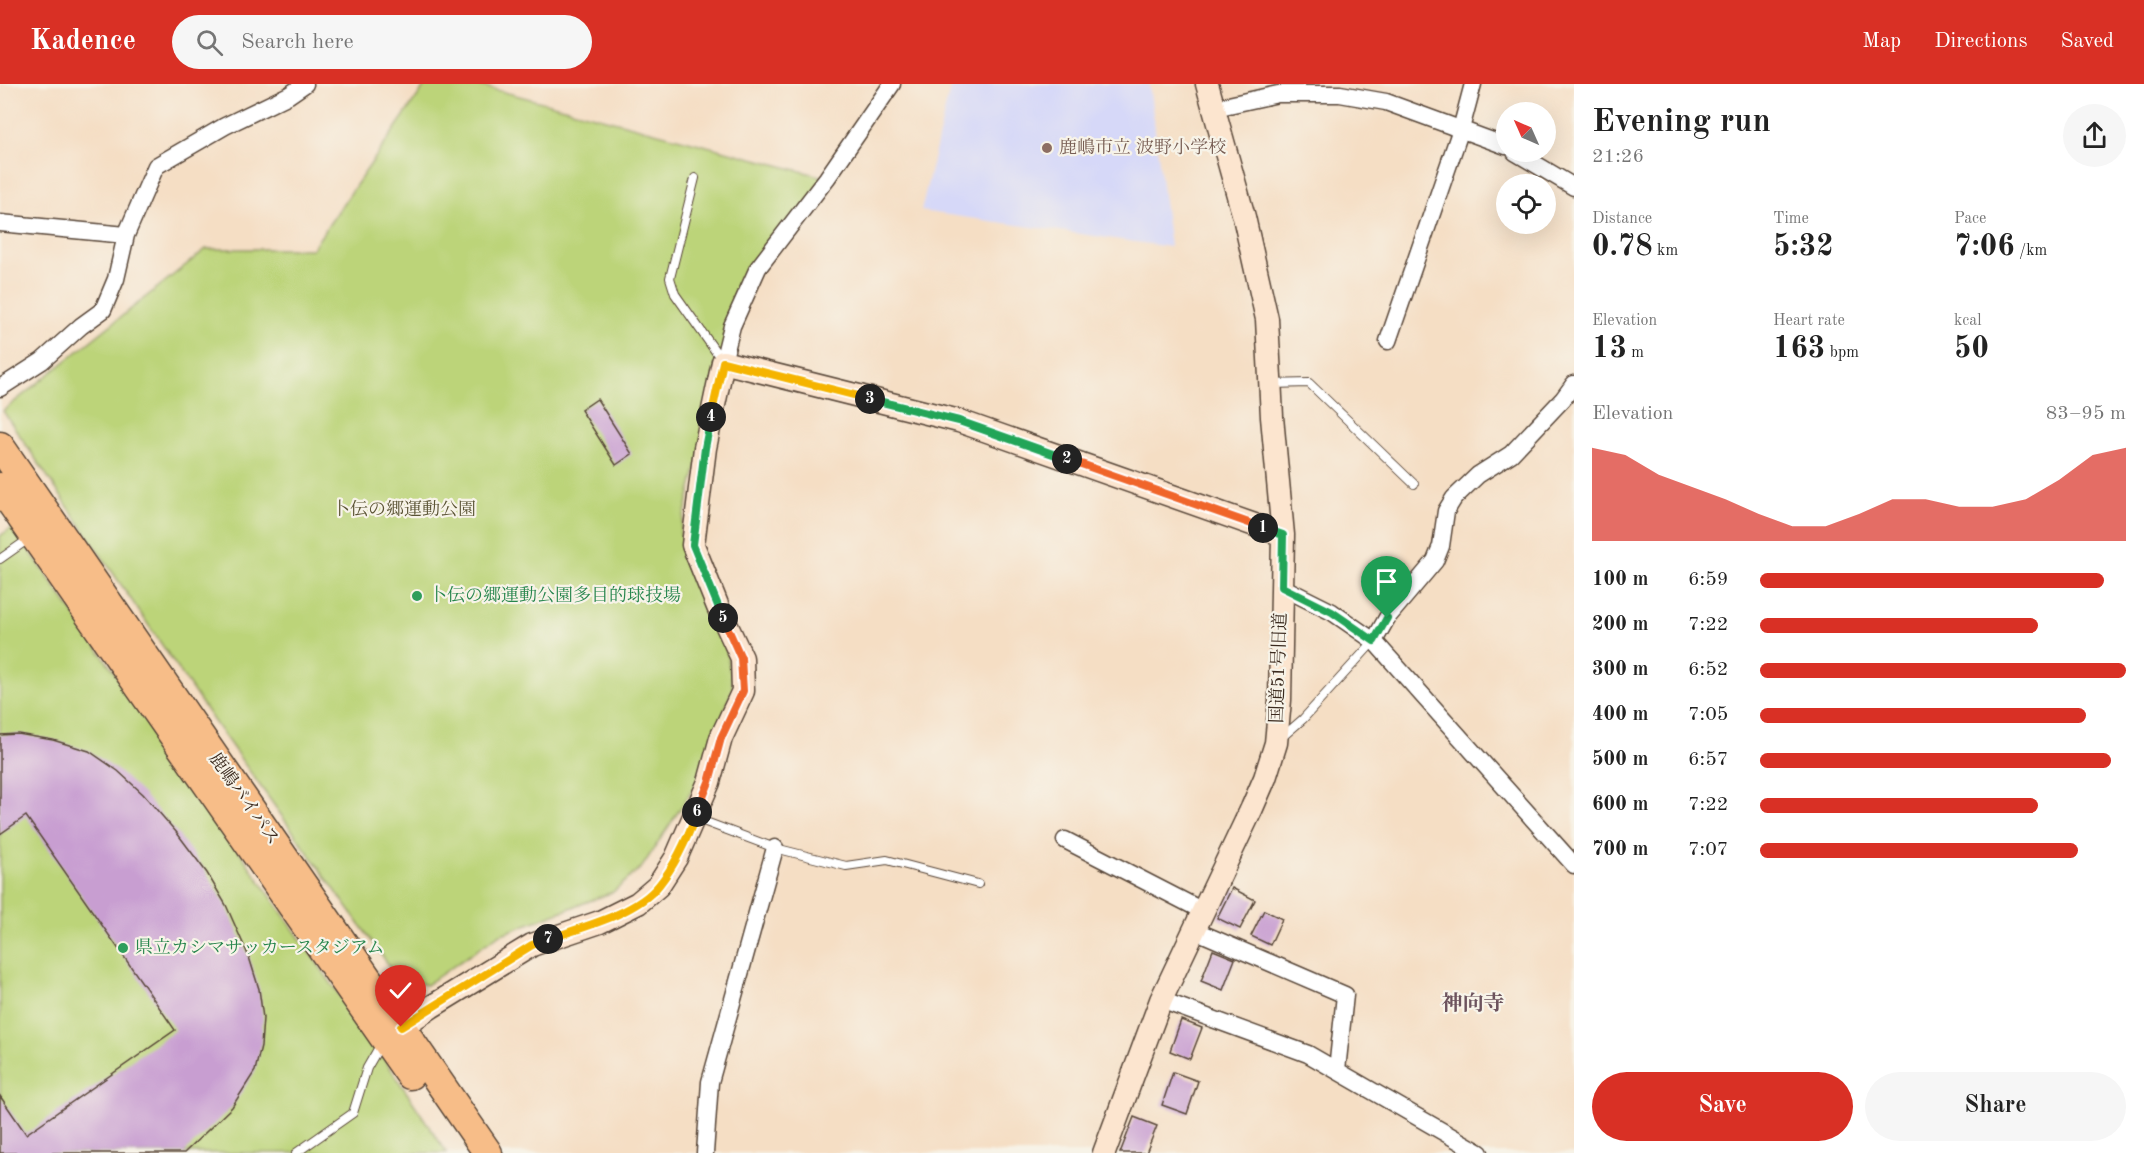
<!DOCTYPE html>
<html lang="en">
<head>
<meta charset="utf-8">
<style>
  :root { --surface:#fff; --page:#f6f6f6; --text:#222; --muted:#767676; --accent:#d93025 }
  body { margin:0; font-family:"Old Standard TT","Noto Serif JP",serif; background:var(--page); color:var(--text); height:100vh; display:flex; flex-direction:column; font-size:22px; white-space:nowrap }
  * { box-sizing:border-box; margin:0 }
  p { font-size:20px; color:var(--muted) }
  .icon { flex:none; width:33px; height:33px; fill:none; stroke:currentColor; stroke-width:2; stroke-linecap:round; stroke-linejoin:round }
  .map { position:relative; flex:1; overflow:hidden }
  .panel { display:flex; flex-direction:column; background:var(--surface); width:570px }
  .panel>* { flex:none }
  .needle { width:39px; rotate:315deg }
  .fabs { position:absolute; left:1496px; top:18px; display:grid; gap:12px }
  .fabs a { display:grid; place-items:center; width:60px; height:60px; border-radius:50%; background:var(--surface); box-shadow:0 6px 24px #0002; font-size:30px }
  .pin { position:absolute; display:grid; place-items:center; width:51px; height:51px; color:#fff; margin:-62px -26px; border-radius:50% 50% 50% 0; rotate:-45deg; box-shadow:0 0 6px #0007 }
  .pin .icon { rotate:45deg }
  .km { position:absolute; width:30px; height:30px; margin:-15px; border-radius:50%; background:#222; color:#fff; font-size:16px; line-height:30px; text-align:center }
  .round { display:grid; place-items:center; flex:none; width:63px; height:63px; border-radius:32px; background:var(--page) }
  .headline { display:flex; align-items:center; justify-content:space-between; height:102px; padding:0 18px }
  h1 { font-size:33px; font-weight:600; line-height:45px }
  .figures { display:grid; grid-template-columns:repeat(3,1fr); gap:9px; height:102px; padding:6px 18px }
  .figures div { display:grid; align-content:center }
  .figures b { font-size:30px; font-weight:600 }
  .figures small { font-size:16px; font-weight:400 }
  .figures p { font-size:16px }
  .chart { height:168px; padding:12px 18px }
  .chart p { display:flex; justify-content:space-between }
  .chart svg { width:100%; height:108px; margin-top:6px; fill:var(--accent); opacity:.7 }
  .primary-button { display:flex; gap:12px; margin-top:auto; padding:12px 18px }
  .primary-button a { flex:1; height:69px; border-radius:36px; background:var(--accent); color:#fff; font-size:24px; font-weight:600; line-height:69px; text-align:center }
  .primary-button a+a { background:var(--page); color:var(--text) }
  ul { padding:0 18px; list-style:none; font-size:20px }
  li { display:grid; grid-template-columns:96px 72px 1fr; align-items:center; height:45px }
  li i { height:15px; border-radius:8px; background:var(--accent) }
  header { display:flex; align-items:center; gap:36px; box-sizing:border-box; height:84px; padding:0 30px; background:var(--accent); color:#fff }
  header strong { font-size:28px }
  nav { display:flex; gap:33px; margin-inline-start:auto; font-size:21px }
  .search { width:420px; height:54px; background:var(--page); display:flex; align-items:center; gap:15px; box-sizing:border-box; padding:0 21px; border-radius:33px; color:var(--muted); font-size:22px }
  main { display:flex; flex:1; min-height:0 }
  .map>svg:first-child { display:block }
  .built { fill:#d6d8f8 }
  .green { fill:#bcd479; stroke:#7c7f4c; stroke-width:1.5 }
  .building { fill:#c89ed1 }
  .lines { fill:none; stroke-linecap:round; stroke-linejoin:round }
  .lane-casing { stroke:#574537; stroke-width:10 }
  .street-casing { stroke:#574537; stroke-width:19 }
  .secondary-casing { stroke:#574537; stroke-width:25 }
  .highway-casing { stroke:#574537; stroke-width:31 }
  .lane { stroke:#fff; stroke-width:8 }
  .street { stroke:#fff; stroke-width:16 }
  .secondary { stroke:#fce5cf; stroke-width:22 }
  .highway { stroke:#f7bd88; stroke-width:28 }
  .split-1-casing { stroke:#fff; stroke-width:12 }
  .split-2-casing { stroke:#fff; stroke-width:12 }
  .split-3-casing { stroke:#fff; stroke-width:12 }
  .split-4-casing { stroke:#fff; stroke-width:12 }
  .split-5-casing { stroke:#fff; stroke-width:12 }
  .split-6-casing { stroke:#fff; stroke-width:12 }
  .split-7-casing { stroke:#fff; stroke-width:12 }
  .split-8-casing { stroke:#fff; stroke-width:12 }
  .split-1 { stroke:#22a559; stroke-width:8 }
  .split-2 { stroke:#f0652b; stroke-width:8 }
  .split-3 { stroke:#22a559; stroke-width:8 }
  .split-4 { stroke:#f5b400; stroke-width:8 }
  .split-5 { stroke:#22a559; stroke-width:8 }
  .split-6 { stroke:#f0652b; stroke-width:8 }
  .split-7 { stroke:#f5b400; stroke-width:8 }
  .split-8 { stroke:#f5b400; stroke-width:8 }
  .education-dot { fill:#8d6e63; stroke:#f7f3e8; stroke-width:2 }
  .leisure-dot { fill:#2e9e5b; stroke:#f7f3e8; stroke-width:2 }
  .labels { text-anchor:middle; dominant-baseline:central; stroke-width:4.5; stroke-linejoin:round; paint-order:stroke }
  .education-label { font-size:18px; fill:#785e54; stroke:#f7f3e8; text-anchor:start }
  .park-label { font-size:18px; fill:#5b5435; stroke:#f7f3e8 }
  .leisure-label { font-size:18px; fill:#27864d; stroke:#f7f3e8; text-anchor:start }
  .street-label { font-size:18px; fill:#3b2a1e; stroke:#f7f3e8 }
  .quarter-label { font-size:21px; font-weight:bold; fill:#6c535d; stroke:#f7f3e8 }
</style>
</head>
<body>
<header>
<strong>Kadence</strong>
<div class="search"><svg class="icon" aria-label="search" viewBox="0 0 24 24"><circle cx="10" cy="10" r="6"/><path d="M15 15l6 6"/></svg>Search here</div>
<nav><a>Map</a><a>Directions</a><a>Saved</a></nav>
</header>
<main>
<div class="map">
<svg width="1574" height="1069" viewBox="0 0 1574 1069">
  <rect width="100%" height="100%" fill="#f7f3e8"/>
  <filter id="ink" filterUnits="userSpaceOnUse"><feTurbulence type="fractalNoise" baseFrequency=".0167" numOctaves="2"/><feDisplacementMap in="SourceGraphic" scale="12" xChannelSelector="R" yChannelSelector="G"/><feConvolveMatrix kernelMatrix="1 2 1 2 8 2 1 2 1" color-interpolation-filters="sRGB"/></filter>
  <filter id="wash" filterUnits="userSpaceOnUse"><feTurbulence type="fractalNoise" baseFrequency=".008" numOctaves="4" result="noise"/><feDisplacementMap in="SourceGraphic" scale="24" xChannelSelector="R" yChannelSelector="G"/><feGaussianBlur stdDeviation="1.35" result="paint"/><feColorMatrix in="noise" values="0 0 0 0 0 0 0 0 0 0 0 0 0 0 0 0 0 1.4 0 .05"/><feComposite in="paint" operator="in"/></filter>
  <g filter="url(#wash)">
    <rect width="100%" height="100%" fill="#f5dec4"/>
    <path class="built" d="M 951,0 L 1149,0 L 1170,163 L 921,127 Z"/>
    <path class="green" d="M 426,0 L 474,0 L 827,94 L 758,184 L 732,242 L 680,449 L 725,558 L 733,603 L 703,690 L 642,783 L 613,808 L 499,851 L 426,901 L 396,891 L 215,639 L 3,327 L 206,165 L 312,165 Z
      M 13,443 L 393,988 L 447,1069 L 0,1069 L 0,452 Z"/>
    <g id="blocks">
      <path class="building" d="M 597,315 L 632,370 L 616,381 L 581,326 Z
        M 18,650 L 53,656 L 89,667 L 118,687 L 143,710 L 177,749 L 207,789 L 226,821 L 249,873 L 259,905 L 263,934 L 261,962 L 255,987 L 232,1023 L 184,1069 L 0,1069 L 0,1012 L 26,1050 L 175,946 L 26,732 L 0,750 L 0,651 Z
        M 1232,804 L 1255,816 L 1240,845 L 1217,834 Z
        M 1264,826 L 1282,835 L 1270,861 L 1251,852 Z
        M 1213,866 L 1235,875 L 1223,906 L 1201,897 Z
        M 1181,936 L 1202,944 L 1190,975 L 1170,967 Z
        M 1173,988 L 1198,997 L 1187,1030 L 1162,1021 Z
        M 1134,1033 L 1157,1042 L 1146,1069 L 1120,1069 Z"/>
    </g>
  </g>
  <g filter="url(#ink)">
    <use href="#blocks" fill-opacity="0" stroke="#574537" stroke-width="1.5"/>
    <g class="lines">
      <g class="lane-casing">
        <path id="lane" d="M 695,94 L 670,194 L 675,210 L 723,278
          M 1271,300 L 1309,299 L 1414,400
          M 0,475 L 30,454
          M 1281,654 L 1303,635 L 1374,557
          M 695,734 L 775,764 L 846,782 L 887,776 L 978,800
          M 296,1069 L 353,1029 L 367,984 L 382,958"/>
      </g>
      <g class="street-casing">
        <path id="street" d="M 1215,24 L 1278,10 L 1340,10 L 1386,18 L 1506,62
          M 1515,68 L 1574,103
          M 0,139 L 126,151
          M 1388,257 L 1461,45 L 1473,0
          M 723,278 L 732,242 L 758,184 L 827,94 L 892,0
          M 0,304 L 42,277 L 81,242 L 103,226 L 116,195 L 126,151 L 156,82 L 225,42 L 289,11 L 305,0
          M 1282,503 L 1332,528 L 1374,557 L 1574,781
          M 1374,557 L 1387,534 L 1435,477 L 1441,462 L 1446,427 L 1454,414 L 1478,391 L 1511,370 L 1563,315 L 1574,300
          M 1065,756 L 1203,827
          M 1194,846 L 1345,911 L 1337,986
          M 1161,916 L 1308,970 L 1480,1069
          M 705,1069 L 710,998 L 775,764"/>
      </g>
      <g class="secondary-casing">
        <path id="secondary" d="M 389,951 L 431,923 L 532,861 L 600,838 L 638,819 L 658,802 L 676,774 L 709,698 L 721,654 L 743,607 L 742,574 L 718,523 L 693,461 L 705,364 L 723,278 L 959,337 L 1283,451
          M 1104,1069 L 1161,916 L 1252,724 L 1265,694 L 1276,659 L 1280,616 L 1283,451 L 1272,333 L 1267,235 L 1244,133 L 1207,0"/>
      </g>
      <g class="highway-casing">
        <path id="highway" d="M 0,362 L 488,1069
          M 0,403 L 410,991"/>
      </g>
      <use href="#lane" class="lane"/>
      <use href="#street" class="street"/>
      <use href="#secondary" class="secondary"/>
      <use href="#highway" class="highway"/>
    </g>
  </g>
  <g class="lines" filter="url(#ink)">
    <g class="split-1-casing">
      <path id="split-1" d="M 1263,444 L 1283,451 L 1282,503 L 1332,528 L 1374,557 L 1387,534"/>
    </g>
    <g class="split-2-casing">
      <path id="split-2" d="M 1067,375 L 1263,444"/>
    </g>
    <g class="split-3-casing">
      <path id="split-3" d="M 870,315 L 959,337 L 1067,375"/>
    </g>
    <g class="split-4-casing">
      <path id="split-4" d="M 711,333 L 723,278 L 870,315"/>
    </g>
    <g class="split-5-casing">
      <path id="split-5" d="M 711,333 L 705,364 L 693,461 L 723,534"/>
    </g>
    <g class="split-6-casing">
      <path id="split-6" d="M 697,728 L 709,698 L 721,654 L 743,607 L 741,574 L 723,534"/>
    </g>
    <g class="split-7-casing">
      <path id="split-7" d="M 548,855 C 583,843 636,830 659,801 C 676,780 688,753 697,728"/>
    </g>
    <g class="split-8-casing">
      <path id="split-8" d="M 401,943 L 532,861 L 548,855"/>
    </g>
    <use href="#split-1" class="split-1"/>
    <use href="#split-2" class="split-2"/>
    <use href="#split-3" class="split-3"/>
    <use href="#split-4" class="split-4"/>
    <use href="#split-5" class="split-5"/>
    <use href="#split-6" class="split-6"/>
    <use href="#split-7" class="split-7"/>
    <use href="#split-8" class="split-8"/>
  </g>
  <circle class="education-dot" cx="1047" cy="64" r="6"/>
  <g class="leisure-dot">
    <circle cx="417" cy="512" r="6"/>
    <circle cx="123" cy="864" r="6"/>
  </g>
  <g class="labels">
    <g class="education-label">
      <text x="1059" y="64">鹿嶋市立 波野小学校</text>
    </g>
    <g class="park-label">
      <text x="404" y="426">卜伝の郷運動公園</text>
    </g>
    <g class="leisure-label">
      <text x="429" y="512">卜伝の郷運動公園多目的球技場</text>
      <text x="135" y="864">県立カシマサッカースタジアム</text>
    </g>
    <g class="street-label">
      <text transform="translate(1279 584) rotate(-88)">国道51号旧道</text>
      <text transform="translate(244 715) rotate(55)">鹿嶋バイパス</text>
    </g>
    <g class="quarter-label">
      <text x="1473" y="920">神向寺</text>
    </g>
  </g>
</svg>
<div class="fabs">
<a><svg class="needle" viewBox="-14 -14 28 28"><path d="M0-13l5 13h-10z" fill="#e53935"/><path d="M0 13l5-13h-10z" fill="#767676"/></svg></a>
<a><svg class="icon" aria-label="locate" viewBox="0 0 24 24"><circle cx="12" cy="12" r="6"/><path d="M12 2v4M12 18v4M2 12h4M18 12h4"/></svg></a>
</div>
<div class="pin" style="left:1387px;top:534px;background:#1e9e55"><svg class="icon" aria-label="arrive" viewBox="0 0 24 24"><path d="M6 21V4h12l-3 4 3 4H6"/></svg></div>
<div class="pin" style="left:401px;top:943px;background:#d93025"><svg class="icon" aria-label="check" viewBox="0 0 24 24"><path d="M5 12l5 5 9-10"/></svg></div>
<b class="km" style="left:1263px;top:444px">1</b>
<b class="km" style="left:1067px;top:375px">2</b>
<b class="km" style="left:870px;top:315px">3</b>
<b class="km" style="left:711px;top:333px">4</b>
<b class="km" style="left:723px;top:534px">5</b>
<b class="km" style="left:697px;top:728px">6</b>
<b class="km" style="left:548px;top:855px">7</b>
</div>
<section class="panel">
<div class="headline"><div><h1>Evening run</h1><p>21:26</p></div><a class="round"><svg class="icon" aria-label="share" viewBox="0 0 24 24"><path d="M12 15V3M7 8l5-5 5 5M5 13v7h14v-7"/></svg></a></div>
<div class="figures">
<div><p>Distance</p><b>0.78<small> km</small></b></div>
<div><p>Time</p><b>5:32</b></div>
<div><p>Pace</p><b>7:06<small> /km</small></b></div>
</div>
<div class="figures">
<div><p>Elevation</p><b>13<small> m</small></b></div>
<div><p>Heart rate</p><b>163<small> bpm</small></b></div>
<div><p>kcal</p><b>50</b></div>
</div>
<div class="chart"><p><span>Elevation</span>83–95 m</p>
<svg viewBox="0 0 160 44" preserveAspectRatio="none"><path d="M0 44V6L10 9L20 17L30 22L40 27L50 33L60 38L70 38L80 33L90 27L100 27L110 30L120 30L130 27L140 19L150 9L160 6V44z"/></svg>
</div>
<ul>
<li><b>100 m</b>6:59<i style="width:94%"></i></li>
<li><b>200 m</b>7:22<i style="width:76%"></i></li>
<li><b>300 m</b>6:52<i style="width:100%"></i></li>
<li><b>400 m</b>7:05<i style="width:89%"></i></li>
<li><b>500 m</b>6:57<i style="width:96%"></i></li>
<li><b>600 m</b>7:22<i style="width:76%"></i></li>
<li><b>700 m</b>7:07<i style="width:87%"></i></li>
</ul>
<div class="primary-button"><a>Save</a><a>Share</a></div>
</section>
</main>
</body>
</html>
